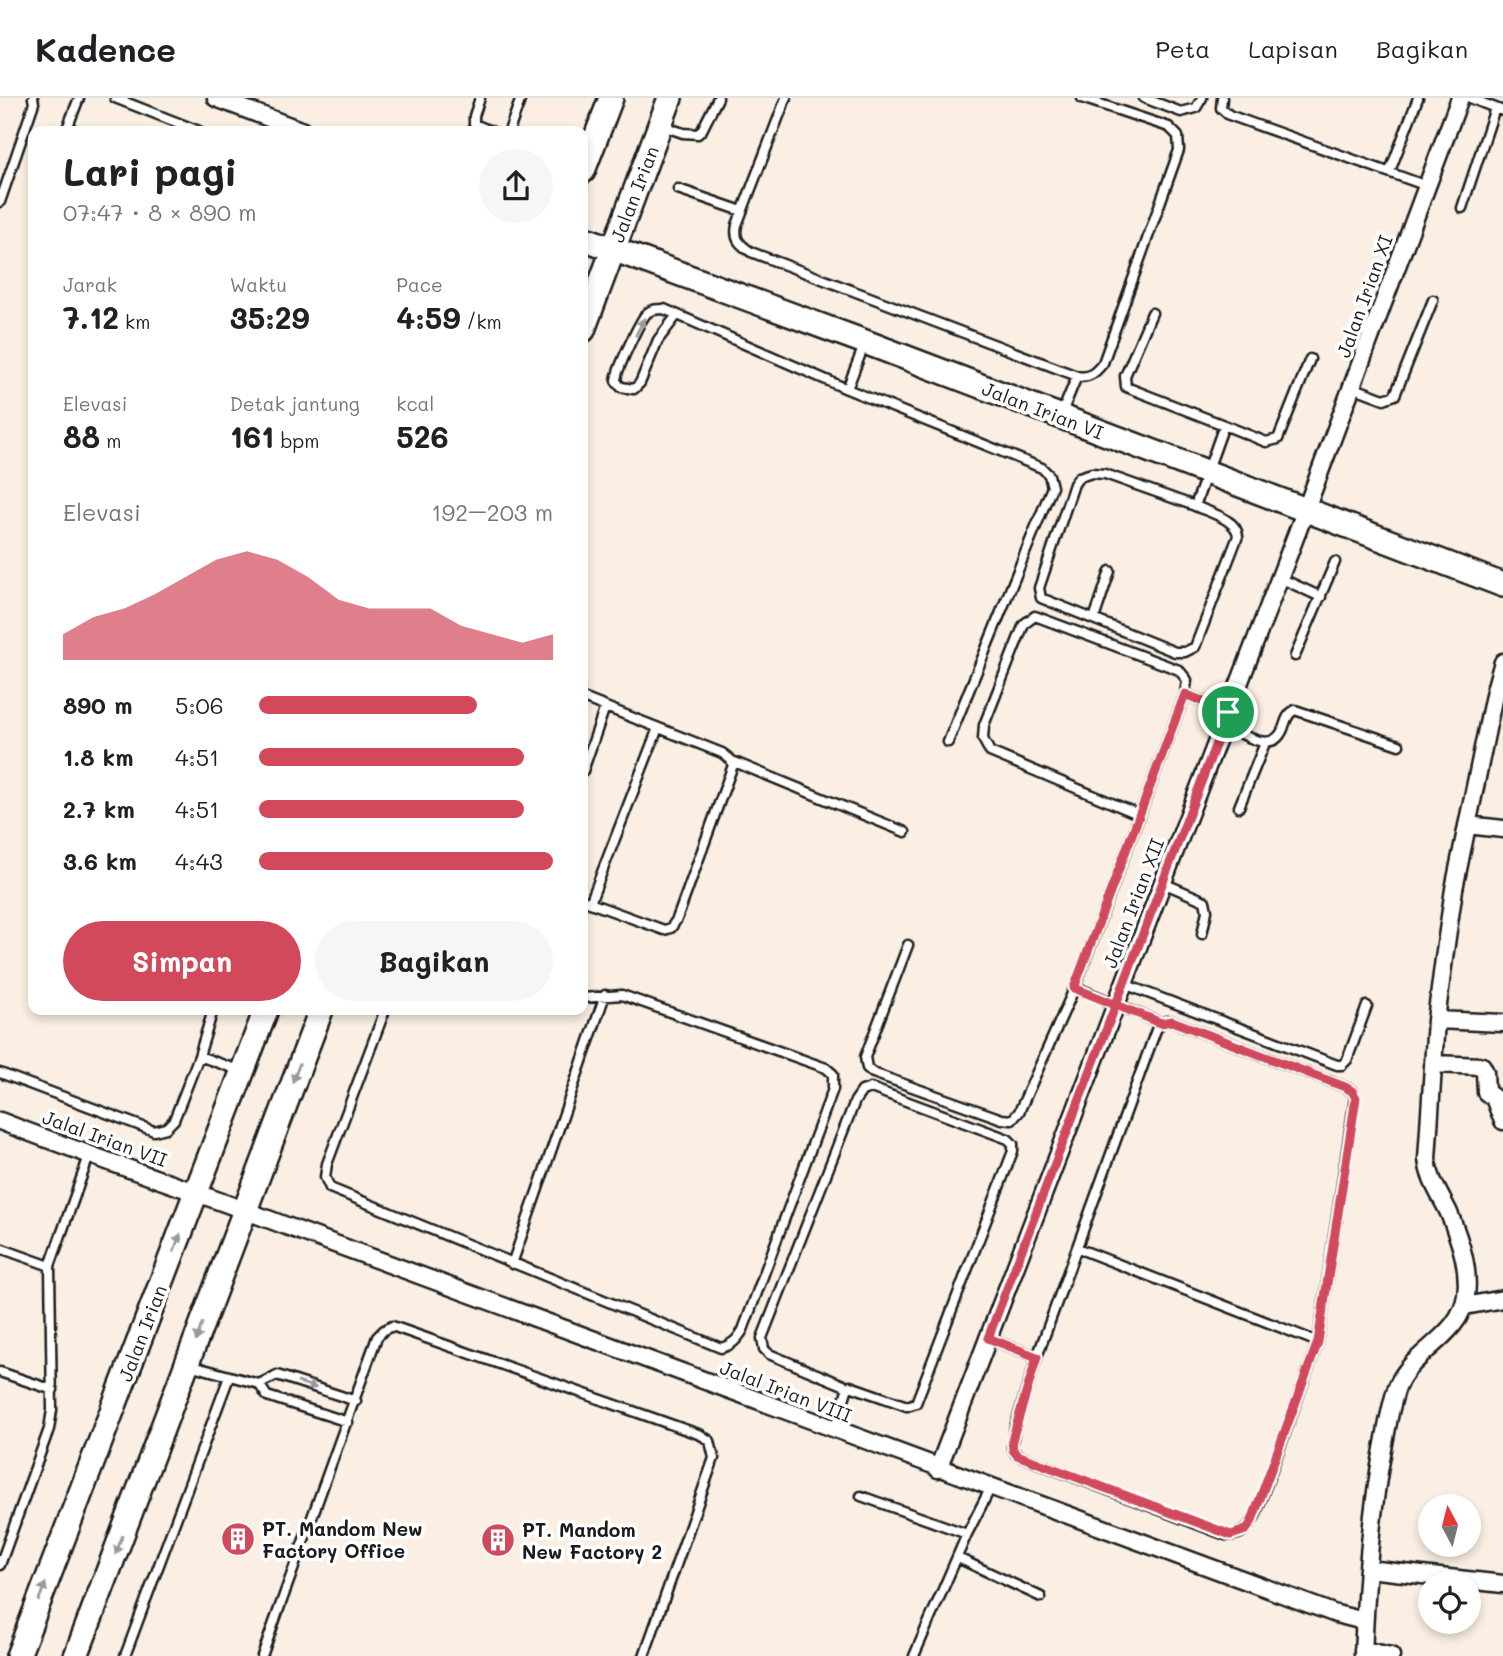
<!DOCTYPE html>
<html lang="id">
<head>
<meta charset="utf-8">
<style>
  :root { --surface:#fff; --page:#f6f6f6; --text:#202124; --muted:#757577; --line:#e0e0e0; --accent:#d1495b }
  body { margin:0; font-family:Mali,sans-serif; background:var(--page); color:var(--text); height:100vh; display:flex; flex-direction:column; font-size:26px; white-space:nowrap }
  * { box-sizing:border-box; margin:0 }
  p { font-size:23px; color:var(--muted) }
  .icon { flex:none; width:38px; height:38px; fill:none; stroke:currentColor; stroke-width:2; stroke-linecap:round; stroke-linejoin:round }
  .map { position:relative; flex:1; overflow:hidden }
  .panel { position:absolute; left:28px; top:28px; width:560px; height:889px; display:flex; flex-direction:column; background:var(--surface); border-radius:14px; box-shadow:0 4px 10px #0003 }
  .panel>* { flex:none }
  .needle { width:46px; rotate:353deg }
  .buttons { position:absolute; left:1418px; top:1396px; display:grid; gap:14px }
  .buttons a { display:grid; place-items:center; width:63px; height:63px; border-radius:50%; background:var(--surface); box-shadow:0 4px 10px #0003; font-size:35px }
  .pin { position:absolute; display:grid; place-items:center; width:60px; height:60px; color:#fff; margin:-30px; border:4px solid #fff; border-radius:50%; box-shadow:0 2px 7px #0007 }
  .round { display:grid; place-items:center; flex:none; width:74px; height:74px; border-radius:37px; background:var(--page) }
  .head { display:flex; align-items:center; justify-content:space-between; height:119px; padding:0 35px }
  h1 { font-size:38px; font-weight:700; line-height:52px }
  .metrics { display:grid; grid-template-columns:repeat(3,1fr); gap:10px; height:119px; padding:7px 35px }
  .metrics div { display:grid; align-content:center }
  .metrics b { font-size:30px; font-weight:700 }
  .metrics small { font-size:19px; font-weight:400 }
  .metrics p { font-size:19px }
  .chart { height:196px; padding:14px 35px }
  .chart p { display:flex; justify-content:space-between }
  .chart svg { width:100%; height:126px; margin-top:7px; fill:var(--accent); opacity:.7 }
  .action { display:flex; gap:14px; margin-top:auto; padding:14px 35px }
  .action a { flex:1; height:80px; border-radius:42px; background:var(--accent); color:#fff; font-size:28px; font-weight:700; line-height:80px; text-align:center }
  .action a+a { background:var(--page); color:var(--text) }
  ul { padding:0 35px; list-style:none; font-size:23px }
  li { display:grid; grid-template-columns:112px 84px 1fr; align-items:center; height:52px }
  li i { height:18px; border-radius:9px; background:var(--accent) }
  header { display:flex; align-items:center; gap:42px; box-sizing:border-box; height:98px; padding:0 35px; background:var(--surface); border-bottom:2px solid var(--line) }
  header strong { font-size:33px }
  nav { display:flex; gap:38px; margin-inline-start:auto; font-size:24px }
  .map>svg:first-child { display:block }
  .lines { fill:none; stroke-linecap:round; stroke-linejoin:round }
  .lane-casing { stroke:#1c1c1c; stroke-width:13 }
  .street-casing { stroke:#1c1c1c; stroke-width:21 }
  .secondary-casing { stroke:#1c1c1c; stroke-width:28 }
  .lane { stroke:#fff; stroke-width:8 }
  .street { stroke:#fff; stroke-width:16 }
  .secondary { stroke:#fff; stroke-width:23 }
  .oneway { fill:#999 }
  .route-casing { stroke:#fff; stroke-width:14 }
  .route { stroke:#d1495b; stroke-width:9 }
  .labels { text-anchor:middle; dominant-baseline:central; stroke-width:7; stroke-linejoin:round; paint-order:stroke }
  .street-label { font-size:19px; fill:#1c1c1c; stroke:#fff }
  .poi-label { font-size:19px; font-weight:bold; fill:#1c1c1c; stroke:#fff; text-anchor:start }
</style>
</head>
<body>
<header>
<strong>Kadence</strong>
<nav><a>Peta</a><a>Lapisan</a><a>Bagikan</a></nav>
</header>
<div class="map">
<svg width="1503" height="1558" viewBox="0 0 1503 1558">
  <rect width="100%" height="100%" fill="#faefe2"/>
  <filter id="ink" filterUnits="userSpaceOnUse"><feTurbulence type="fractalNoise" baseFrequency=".0143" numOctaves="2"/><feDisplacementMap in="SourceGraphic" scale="14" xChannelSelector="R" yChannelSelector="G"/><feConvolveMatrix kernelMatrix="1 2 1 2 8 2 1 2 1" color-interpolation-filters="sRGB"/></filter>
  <g filter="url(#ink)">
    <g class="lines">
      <g class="lane-casing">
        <path id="lane" d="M 115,0 L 199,33
          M 480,0 L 474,18 L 474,26 L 491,33
          M 786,0 L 737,127 C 734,141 739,146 751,154 L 1077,278 C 1089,281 1096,274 1103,265 L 1179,52 L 1178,38 L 1169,29 L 1082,0
          M 1144,0 L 1181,14 L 1196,10 L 1202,0
          M 1222,0 L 1221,10 L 1229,17 L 1427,88
          M 1470,0 L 1503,13
          M 660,27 L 683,35 L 698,36 L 702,32 L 718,0
          M 66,33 L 79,0
          M 509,33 L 521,0
          M 1390,73 L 1418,0
          M 678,91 L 742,113
          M 0,104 L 34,5 L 33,0
          M 1462,110 L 1495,10
          M 1152,215 L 1125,278 L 1126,289 L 1224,327
          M 677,217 L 658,242 L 640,285 L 634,291 L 621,289 L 616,283 C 616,273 640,222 647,215 C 652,211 658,211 664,211 L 847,291 L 1042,370 L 1049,377 L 1052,389 L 948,644
          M 1352,289 L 1384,301 L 1395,297 L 1433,202
          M 847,291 L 865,245
          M 1061,317 L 1077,278
          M 1195,408 L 1105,376 L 1092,375 L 1079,379 L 1074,386 L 1039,490 L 1041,500 L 1175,554 L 1185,554 L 1195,549 L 1238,438 C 1237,421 1208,414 1195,408 L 1224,327 L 1266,344 L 1278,341 L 1310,261
          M 1280,480 L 1321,499
          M 1094,521 L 1110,473
          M 1295,558 L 1335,464
          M 583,600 L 722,655 L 730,661 L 733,667 L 677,821 L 671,830 L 664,832 L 590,805
          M 1223,626 C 1241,635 1272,658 1283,631 C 1286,623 1287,616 1295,612 L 1399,647
          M 732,663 L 905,734
          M 583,673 L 605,609
          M 1239,709 L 1265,645
          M 1138,716 L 990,654 L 983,641 L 984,627 L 1024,526 L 1035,518 L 1179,572 L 1187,582 L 1185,596
          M 1163,785 L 1205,803 L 1207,813 L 1202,836
          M 583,802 L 590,805 L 658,630
          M 908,847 L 865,959 L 867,970 L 873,975 L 1002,1021 L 1012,1022 L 1019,1014 L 1075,889 L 1161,925
          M 1124,886 L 1337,967 L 1342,967 L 1347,962 L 1367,908
          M 1075,889 L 1185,596 L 1228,614
          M 385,912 L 327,1066 L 325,1079 L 330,1090 L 721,1250 C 732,1247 737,1242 743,1232 L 833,991 L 833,976 L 826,970 L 622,897 L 583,900
          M 1166,923 L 1172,923 L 1345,989 L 1352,993 L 1355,1000 L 1318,1244 L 1255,1418 C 1248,1431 1241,1439 1225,1437 L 1022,1359 L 1015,1355 L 1012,1349 L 1015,1329 L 1037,1259 L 1156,932 L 1161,925 Z
          M 199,958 L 213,912
          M 0,975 L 154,1033 L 166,1030 L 174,1022 L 199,958 L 241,973
          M 0,1150 L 50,1168 L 52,1312 L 49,1331 L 0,1467
          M 1077,1150 L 1318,1244
          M 512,1166 L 605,897
          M 50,1168 L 89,1058
          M 988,1240 L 1037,1259
          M 189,1267 L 259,1286 L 277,1277 L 356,1303
          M 0,1274 L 53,1292
          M 259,1286 L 267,1298 L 348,1324
          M 834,1334 L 847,1292 L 850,1288 L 907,1308 L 916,1305 L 1013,1053 L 1013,1046 L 1008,1041 L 871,990 L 862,993 L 855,1003 L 762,1240 L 764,1251 L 769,1256 L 848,1289
          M 861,1398 L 967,1436
          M 958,1460 L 1041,1499
          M 125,1558 L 229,1279
          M 262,1558 L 377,1239 L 384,1232 L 392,1228 L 701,1337 L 710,1343 L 714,1360 L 644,1558
          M 914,1558 L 967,1436 L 990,1391"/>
      </g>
      <g class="street-casing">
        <path id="street" d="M 216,0 L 303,33
          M 1467,727 L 1503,731
          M 1436,922 L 1503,925
          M 1434,966 L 1482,968 L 1485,974 L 1486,994 L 1494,1000 L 1503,1023
          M 0,1023 C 96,1061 193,1092 289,1129 C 637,1260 986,1389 1336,1516 L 1364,1523
          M 1465,1208 L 1503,1201
          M 938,1371 L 1306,411 L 1460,0
          M 1368,1471 L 1503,1486
          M 1363,1552 L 1391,1558
          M 1363,1558 C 1366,1489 1370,1419 1383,1351 C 1387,1330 1390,1309 1397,1289 C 1411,1253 1461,1239 1466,1197 C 1470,1170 1459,1140 1449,1115 C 1440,1096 1429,1082 1427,1061 L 1436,922 L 1445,853 L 1454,791 L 1495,592 L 1503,564"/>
      </g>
      <g class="secondary-casing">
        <path id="secondary" d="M 583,73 L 611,0
          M 583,140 L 865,244 L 1503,487
          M 583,232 L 670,0
          M 18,1558 L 266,912
          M 76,1558 L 321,912"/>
      </g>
      <use href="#lane" class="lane"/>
      <use href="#street" class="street"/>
      <use href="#secondary" class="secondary"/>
    </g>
    <defs><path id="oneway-solid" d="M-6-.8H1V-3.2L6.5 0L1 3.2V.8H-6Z" transform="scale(1.75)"/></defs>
    <g class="oneway">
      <use href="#oneway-solid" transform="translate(640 229) rotate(-64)"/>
      <use href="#oneway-solid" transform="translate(296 975) rotate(111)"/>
      <use href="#oneway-solid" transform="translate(177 1145) rotate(-69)"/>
      <use href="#oneway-solid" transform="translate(199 1234) rotate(110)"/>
      <use href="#oneway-solid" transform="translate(307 1287) rotate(18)"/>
      <use href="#oneway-solid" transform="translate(119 1447) rotate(111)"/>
      <use href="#oneway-solid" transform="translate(42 1494) rotate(-69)"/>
    </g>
  </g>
  <g class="lines" filter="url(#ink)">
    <g class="route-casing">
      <path id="route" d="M 1228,614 L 988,1240 L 1037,1259 L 1012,1342 L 1013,1352 L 1017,1357 L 1231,1437 L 1246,1432 L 1251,1425 L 1318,1244 L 1356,1000 L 1352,993 L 1345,989 L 1172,923 L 1161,925 L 1074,890 L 1185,596 L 1228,614"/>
    </g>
    <use href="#route" class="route"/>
  </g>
  <defs>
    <g id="building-disc" transform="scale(1.75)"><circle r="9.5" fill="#d1495b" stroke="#fff"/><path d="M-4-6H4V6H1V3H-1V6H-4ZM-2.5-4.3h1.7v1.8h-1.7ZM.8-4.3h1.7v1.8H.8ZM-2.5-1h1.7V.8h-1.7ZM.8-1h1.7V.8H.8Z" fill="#fff"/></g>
  </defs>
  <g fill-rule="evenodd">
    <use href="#building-disc" x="238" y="1441"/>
    <use href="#building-disc" x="498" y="1442"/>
  </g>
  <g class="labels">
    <g class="street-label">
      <text transform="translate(634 96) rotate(-69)">Jalan Irian</text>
      <text transform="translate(1364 198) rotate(-70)">Jalan Irian XI</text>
      <text transform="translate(1043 312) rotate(21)">Jalan Irian VI</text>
      <text transform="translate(1133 805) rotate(-69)">Jalan Irian XII</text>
      <text transform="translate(105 1040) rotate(20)">Jalal Irian VII</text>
      <text transform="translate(142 1235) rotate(-69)">Jalan Irian</text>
      <text transform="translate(786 1293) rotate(21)">Jalal Irian VIII</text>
    </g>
    <g class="poi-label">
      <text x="262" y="1430">PT. Mandom New<tspan x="262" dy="22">Factory Office</tspan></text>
      <text x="522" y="1431">PT. Mandom<tspan x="522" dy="22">New Factory 2</tspan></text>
    </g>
  </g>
</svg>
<div class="buttons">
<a><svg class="needle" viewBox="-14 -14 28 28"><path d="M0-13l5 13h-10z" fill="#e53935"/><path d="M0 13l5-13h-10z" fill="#757577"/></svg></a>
<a><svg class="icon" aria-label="locate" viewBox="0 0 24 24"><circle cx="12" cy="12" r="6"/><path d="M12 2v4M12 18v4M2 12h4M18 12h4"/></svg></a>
</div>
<div class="pin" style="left:1228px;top:614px;background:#1e9e55"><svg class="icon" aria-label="arrive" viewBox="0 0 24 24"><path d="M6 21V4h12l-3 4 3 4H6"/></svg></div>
<section class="panel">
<div class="head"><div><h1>Lari pagi</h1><p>07:47 · 8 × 890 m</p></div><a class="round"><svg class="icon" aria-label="share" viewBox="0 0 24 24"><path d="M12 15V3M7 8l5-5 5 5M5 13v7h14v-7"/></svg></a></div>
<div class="metrics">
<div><p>Jarak</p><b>7.12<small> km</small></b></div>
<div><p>Waktu</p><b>35:29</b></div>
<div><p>Pace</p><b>4:59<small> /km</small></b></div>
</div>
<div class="metrics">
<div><p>Elevasi</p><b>88<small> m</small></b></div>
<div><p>Detak jantung</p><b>161<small> bpm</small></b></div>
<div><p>kcal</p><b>526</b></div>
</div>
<div class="chart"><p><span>Elevasi</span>192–203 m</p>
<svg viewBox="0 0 160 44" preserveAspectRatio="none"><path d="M0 44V35L10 29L20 26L30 21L40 15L50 9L60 6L70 9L80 15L90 23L100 26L110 26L120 26L130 32L140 35L150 38L160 35V44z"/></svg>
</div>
<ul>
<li><b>890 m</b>5:06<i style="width:74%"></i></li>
<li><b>1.8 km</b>4:51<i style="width:90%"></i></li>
<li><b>2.7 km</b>4:51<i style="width:90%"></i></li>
<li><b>3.6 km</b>4:43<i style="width:100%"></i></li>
</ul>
<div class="action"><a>Simpan</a><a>Bagikan</a></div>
</section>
</div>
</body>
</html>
